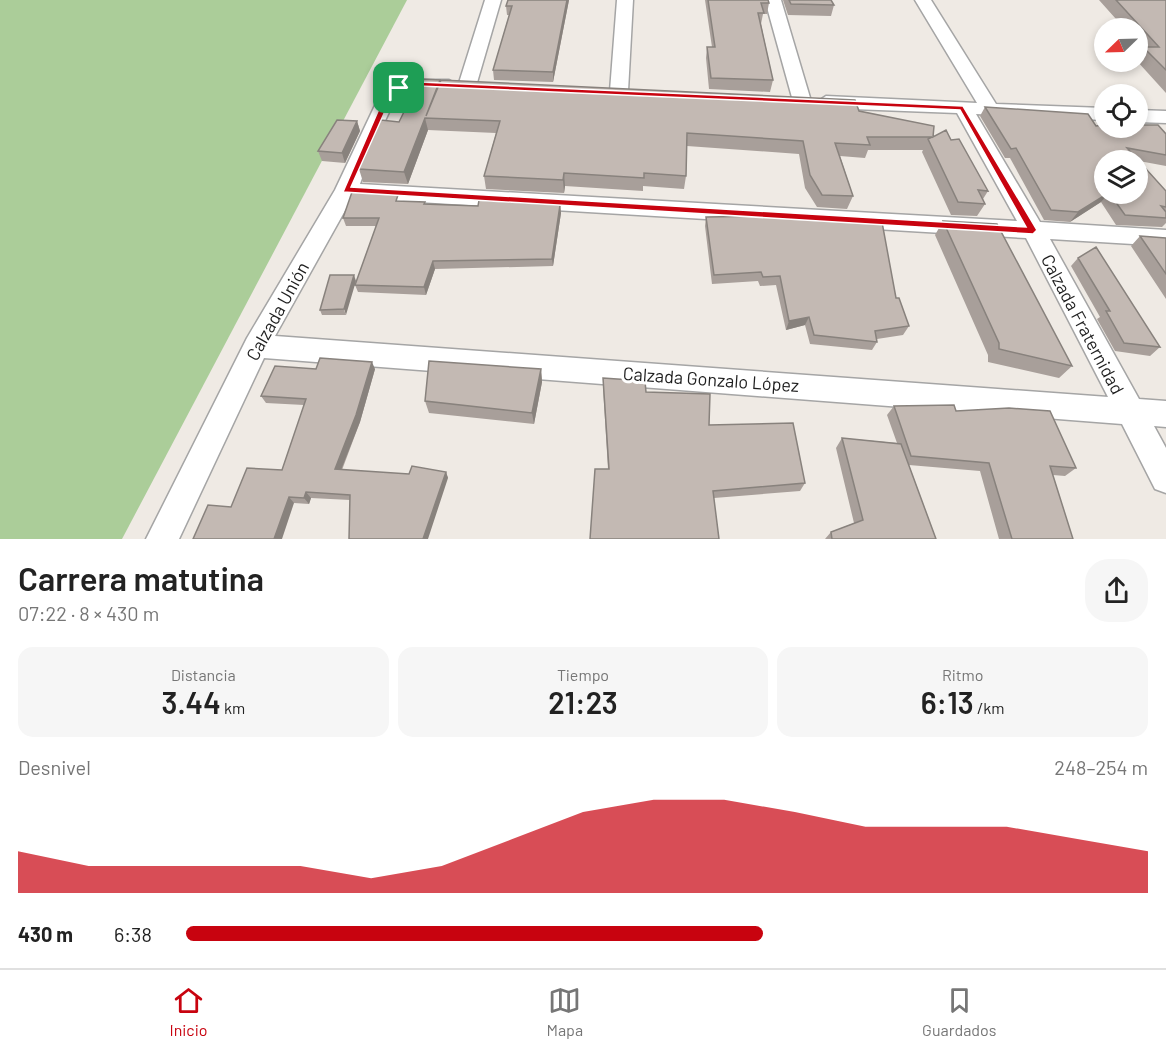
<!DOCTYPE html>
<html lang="es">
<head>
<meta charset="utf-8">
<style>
  :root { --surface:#fff; --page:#f6f6f6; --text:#222; --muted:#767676; --line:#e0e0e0; --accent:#c8030f }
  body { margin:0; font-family:Barlow,sans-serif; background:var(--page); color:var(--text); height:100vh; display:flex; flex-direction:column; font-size:22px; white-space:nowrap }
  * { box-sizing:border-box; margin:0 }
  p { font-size:20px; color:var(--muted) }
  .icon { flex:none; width:33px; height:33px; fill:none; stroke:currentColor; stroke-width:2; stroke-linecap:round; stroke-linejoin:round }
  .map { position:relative; height:539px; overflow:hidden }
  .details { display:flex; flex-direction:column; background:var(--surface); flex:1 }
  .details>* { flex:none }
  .needle { width:39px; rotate:247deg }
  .tools { position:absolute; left:1094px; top:18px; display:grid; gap:12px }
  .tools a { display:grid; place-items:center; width:54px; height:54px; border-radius:50%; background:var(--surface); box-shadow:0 3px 9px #0003; font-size:30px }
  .pin { position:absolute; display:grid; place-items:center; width:51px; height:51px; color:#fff; margin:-26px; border-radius:12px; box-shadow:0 3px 9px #0006 }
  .round { display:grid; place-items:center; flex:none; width:63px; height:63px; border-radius:24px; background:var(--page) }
  .head { display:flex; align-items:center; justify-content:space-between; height:102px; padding:0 18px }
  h1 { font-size:33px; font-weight:600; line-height:45px }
  .figures { display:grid; grid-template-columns:repeat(3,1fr); gap:9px; height:102px; padding:6px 18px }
  .figures div { display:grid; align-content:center; border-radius:15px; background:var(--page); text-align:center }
  .figures b { font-size:30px; font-weight:600 }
  .figures small { font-size:16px; font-weight:400 }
  .figures p { font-size:16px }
  .chart { height:168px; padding:12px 18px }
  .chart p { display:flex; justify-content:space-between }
  .chart svg { width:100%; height:108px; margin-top:6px; fill:var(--accent); opacity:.7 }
  ul { padding:0 18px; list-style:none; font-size:20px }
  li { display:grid; grid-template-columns:96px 72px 1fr; align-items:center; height:45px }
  li i { height:15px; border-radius:8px; background:var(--accent) }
  .tab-bar { display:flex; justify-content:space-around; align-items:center; height:84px; border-top:2px solid var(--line); background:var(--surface); font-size:16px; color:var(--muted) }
  .tab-bar a { display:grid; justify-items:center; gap:3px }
  .tab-bar .selected { color:var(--accent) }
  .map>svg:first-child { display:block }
  .forest { fill:#abcd99 }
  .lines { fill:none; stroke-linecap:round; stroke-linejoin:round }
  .street-casing { stroke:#a5a5a5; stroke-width:3 }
  .street { fill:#fff; fill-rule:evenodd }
  .wall { fill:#a89f9a; fill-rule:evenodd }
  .shaded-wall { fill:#88827d }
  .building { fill:#c3b9b3; stroke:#88827d; stroke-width:1.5 }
  .route { fill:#c8030f; stroke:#fff; stroke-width:1.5; fill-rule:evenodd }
  .labels { text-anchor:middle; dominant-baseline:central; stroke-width:6; stroke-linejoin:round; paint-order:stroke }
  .street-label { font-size:18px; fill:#1e1e1e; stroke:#fff }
</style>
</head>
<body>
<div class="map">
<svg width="1166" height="539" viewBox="0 0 1166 539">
  <rect width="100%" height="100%" fill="#efeae4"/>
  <path class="forest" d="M 0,0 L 407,0 L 122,539 L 0,539 Z"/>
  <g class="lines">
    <g class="street-casing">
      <path id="street" d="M 485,0 L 501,0 L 476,86 L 467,91 L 458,86 Z
        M 617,0 L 633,0 L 628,91 L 619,96 L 610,91 Z
        M 765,0 L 781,0 L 811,101 L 809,105 L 802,107 L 793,101 Z
        M 915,0 L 931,0 L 996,104 L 1104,108 L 1104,120 L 976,114 L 1040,222 L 1166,230 L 1166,246 L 1050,239 L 1139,399 L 1166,401 L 1166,427 L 1154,426 L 1166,448 L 1166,493 L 1155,489 L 1122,424 L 264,358 L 179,539 L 146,539 L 247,338 L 335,190 L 379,97 L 396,85 L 417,80 L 449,80 L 458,85 C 449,98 413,83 397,99 C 388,108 366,168 360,184 L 1017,221 L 957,113 L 826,108 L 817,102 L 826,96 L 977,103 ZM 352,198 L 1026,238 L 1108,397 L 275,336 Z
        M 1137,110 L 1166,111 L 1166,123 L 1137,122 Z"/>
    </g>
    <use href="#street" class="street"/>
  </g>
  <path class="wall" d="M 569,0 L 553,82 L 494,80 L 493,70 L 509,15 L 507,15 L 506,6 Z
    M 705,0 L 768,0 L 769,3 L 767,14 L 763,14 L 761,24 L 773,80 L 770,92 L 709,89 L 706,58 L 707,47 L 712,47 Z
    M 783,0 L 831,0 L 834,5 L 831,16 L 788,15 Z
    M 1099,0 L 1166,0 L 1166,93 L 1137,61 L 1137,56 L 1142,49 L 1137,44 L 1137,28 L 1124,28 Z
    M 440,83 L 859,111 L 933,137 L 951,140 L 988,191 L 983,199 L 985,204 L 977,216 L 951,215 L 922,152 L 923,150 L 868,150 L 865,158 L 840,156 L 853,196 L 847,209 L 817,207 L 805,188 L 799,154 L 687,146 L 686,176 L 684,189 L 643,186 L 643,191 L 565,186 L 564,193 L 486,189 L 484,176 L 496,133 L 428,130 L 408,184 L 363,182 L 359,169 L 399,122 Z
    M 985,107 L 1096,126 L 1166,134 L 1166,166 L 1139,161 L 1166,191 L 1166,223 L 1162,227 L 1116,225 L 1101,202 L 1070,222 L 1044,220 L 1010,158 L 1005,158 L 980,116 ZM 1104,160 L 1137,194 L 1104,194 Z
    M 357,121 L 360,131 L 345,163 L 322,161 L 318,151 Z
    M 400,201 L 426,204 L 478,206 L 560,205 L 561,213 L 553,266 L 435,269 L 426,295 L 358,292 L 355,285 L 376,226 L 346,226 L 343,218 Z
    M 706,217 L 896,298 L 909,326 L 903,335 L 877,339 L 877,342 L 872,350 L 810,344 L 805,325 L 786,330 L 776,285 L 760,286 L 758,281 L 712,284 L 705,226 Z
    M 943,221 L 1072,366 L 1059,378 L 988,362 L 988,355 L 935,235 Z
    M 1140,236 L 1166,238 L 1166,299 L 1131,246 Z
    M 1078,258 L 1160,347 L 1150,356 L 1115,351 L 1097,319 L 1100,317 L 1071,266 Z
    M 330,275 L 346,315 L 322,315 L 320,310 Z
    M 316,369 L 375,369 L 360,422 L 342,470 L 409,474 L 446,472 L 448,478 L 350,500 L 311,498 L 309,504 L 294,503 L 231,507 L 282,470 L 304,405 L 266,403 L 261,396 Z
    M 541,369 L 542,382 L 534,424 L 429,413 L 425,401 Z
    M 603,378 L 646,392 L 709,425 L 805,483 L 800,491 L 714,498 L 608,469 L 603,387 Z
    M 894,406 L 956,411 L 1076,468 L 1065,476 L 1053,475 L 1073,539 L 999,539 L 980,471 L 909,465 L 936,539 L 825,539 L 831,532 L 854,523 L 836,448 L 842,438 L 897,443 L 887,415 Z"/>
  <path class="shaded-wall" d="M 567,0 L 569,0 L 553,82 L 553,72 Z
    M 425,118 L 428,130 L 408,184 L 404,172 Z
    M 357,121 L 360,131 L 345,163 L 342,153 Z
    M 564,173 L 565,186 L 564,193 L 563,180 Z
    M 1107,194 L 1108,194 L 1101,202 L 1070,222 L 1078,212 Z
    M 560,205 L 561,213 L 553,266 L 552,259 Z
    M 433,261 L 435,269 L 426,295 L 424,287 Z
    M 354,275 L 356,281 L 346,315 L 344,309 Z
    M 809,317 L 805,325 L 786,330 L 789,321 Z
    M 372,362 L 375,369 L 360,422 L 339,475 L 335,469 Z
    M 541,369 L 542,382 L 534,424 L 532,413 Z
    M 446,472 L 448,478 L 428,539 L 423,539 Z
    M 306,492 L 311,498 L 309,504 L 304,498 Z
    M 289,497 L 294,503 L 282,539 L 274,539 Z"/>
  <path class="building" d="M 508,0 L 567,0 L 553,72 L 493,70 L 512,6 L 506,6 Z
    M 708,0 L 768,0 L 769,3 L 761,3 L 764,13 L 758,13 L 773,80 L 711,78 L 707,47 L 715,47 Z
    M 789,0 L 831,0 L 834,5 L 791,4 Z
    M 1116,0 L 1166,0 L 1166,70 L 1143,47 L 1159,47 Z
    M 420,79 L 440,80 L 426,116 L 441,80 L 855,100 L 859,111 L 934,126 L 933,137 L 946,130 L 951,140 L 959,139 L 988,191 L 978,190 L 985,204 L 958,202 L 928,139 L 932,137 L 867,137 L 870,145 L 835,143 L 853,196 L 822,195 L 810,175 L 803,141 L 687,133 L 686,176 L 644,173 L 644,178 L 564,173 L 563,180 L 484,176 L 500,121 L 425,118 L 404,172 L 359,169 L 381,120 L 399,122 Z
    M 985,107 L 1088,114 L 1096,126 L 1104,125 L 1104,128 L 1137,128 L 1137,125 L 1158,125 L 1166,134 L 1166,155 L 1127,148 L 1166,191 L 1166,207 L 1161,206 L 1166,212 L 1166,218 L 1125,215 L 1110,194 L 1137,194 L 1137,160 L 1104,160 L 1104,194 L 1107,194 L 1078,212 L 1051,210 L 1016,148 L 1011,149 Z
    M 337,120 L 357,121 L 342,153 L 318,151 Z
    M 352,192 L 398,195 L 396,201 L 425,202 L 424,204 L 478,206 L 479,200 L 560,205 L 552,259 L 433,261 L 424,287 L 355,285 L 379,218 L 343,218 Z
    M 771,216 L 882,222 L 896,298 L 899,298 L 909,326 L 875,331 L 877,342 L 814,335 L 809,317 L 789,321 L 780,276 L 763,277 L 761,272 L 714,275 L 706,217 Z
    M 943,221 L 997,224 L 1072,366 L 999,349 L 999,343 Z
    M 1140,236 L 1166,238 L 1166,274 Z
    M 1096,247 L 1160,347 L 1124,343 L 1106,311 L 1110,311 L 1078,258 Z
    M 330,275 L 354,275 L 344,309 L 320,310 Z
    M 320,358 L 372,362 L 356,415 L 335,469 L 409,474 L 412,466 L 446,472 L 423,539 L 349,539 L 350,495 L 306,492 L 304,498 L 289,497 L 274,539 L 193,539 L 208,505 L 231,507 L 247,468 L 282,470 L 306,399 L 261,396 L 275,366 L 316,369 Z
    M 429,361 L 541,369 L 532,413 L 425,401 Z
    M 603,378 L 645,381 L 646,392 L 710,394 L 709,425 L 793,423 L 805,483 L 713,491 L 719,539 L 590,539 L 595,469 L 609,469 Z
    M 954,405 L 956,411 L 1009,408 L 1050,411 L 1076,468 L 1050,466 L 1073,539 L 1012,539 L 989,463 L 911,456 L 894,406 Z
    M 842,438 L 901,444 L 936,539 L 832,539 L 831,532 L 863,520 Z"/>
  <path class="route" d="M 419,82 L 963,106 L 1037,230 L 1033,234 L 343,192 L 385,95 L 396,86 ZM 419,86 L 960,110 L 1026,227 L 351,187 L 391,98 L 401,90 Z"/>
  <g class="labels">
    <g class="street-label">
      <text transform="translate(277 311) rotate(-61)">Calzada Unión</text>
      <text transform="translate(1083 324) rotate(62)">Calzada Fraternidad</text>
      <text transform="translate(711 379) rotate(4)">Calzada Gonzalo López</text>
    </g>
  </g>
</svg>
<div class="tools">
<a><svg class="needle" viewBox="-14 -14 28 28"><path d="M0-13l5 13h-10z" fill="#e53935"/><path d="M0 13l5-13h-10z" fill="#767676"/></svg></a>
<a><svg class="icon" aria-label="locate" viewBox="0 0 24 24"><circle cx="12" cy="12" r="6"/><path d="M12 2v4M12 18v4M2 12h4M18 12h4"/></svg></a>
<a><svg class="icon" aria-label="layers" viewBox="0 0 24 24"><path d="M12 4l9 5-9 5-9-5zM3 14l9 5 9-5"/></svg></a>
</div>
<div class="pin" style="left:399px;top:88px;background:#1e9e55"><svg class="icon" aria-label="arrive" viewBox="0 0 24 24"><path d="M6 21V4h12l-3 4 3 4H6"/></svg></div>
</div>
<section class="details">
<div class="head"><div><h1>Carrera matutina</h1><p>07:22 · 8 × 430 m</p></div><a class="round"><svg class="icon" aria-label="share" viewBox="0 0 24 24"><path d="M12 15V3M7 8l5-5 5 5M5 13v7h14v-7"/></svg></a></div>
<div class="figures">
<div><p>Distancia</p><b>3.44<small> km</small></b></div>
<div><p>Tiempo</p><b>21:23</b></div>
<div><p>Ritmo</p><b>6:13<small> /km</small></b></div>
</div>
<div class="chart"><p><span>Desnivel</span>248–254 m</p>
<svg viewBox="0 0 160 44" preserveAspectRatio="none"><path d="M0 44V27L10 33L20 33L30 33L40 33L50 38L60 33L70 22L80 11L90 6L100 6L110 11L120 17L130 17L140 17L150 22L160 27V44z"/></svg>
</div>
<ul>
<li><b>430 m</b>6:38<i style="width:60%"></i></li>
</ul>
</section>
<nav class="tab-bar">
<a class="selected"><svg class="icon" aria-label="home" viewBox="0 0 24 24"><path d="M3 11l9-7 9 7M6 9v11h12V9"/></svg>Inicio</a>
<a><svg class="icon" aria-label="map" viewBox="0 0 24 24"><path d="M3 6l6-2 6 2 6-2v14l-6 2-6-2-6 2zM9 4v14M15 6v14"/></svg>Mapa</a>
<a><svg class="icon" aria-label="saved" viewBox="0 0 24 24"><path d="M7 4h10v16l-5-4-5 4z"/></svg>Guardados</a>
</nav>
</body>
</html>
